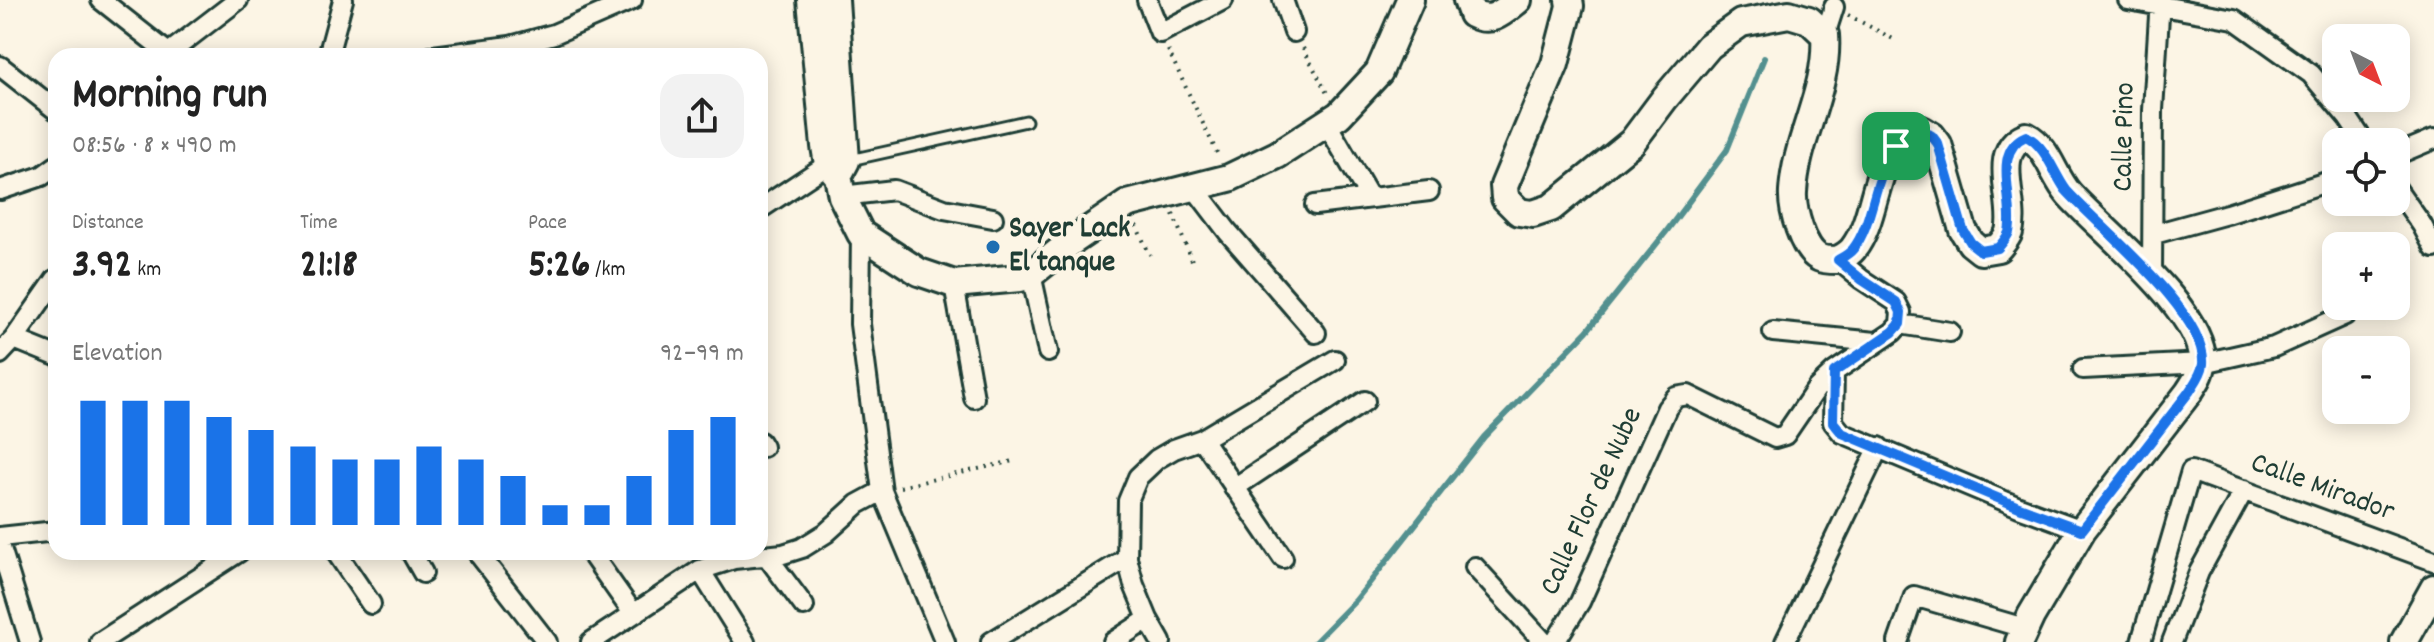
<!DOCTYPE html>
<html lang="en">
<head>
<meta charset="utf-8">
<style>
  :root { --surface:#fff; --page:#f2f2f2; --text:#222; --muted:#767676; --accent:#1a73e8 }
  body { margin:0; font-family:Dekko,sans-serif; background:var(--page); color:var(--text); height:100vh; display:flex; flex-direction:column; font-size:30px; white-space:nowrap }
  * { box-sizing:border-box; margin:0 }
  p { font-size:26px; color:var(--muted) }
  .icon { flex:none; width:44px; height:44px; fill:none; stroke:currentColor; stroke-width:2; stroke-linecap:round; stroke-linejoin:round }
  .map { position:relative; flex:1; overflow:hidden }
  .sheet { position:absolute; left:48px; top:48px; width:720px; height:512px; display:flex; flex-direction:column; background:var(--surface); border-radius:24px; box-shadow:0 4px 20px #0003 }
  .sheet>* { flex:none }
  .needle { width:52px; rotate:138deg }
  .fabs { position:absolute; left:2322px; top:24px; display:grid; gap:16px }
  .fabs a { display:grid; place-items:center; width:88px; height:88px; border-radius:16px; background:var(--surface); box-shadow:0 4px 20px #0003; font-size:40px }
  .pin { position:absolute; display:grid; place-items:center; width:68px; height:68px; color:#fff; margin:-34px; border-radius:16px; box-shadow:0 4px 12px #0006 }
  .round { display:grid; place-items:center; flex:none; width:84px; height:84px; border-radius:24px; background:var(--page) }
  .overview { display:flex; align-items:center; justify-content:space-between; height:136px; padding:0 24px }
  h1 { font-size:44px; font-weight:800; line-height:60px }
  .metrics { display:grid; grid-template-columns:repeat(3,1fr); gap:12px; height:136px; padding:8px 24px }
  .metrics div { display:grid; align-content:center }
  .metrics b { font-size:40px; font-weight:800 }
  .metrics small { font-size:22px; font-weight:400 }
  .metrics p { font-size:22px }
  .chart { height:224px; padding:16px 24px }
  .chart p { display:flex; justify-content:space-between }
  .chart svg { width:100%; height:144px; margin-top:8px; stroke:var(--accent); stroke-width:6 }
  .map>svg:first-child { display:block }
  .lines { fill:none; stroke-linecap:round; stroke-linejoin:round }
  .stream { stroke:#53908f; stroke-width:6 }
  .lane-casing { stroke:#1f3d34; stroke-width:15 }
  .street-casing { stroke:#1f3d34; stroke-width:24 }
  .secondary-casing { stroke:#1f3d34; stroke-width:32 }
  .path { stroke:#1f3d34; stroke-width:4; stroke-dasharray:2 6; stroke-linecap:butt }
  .lane { stroke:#fcf5e5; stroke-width:9 }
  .street { stroke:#fcf5e5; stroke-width:18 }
  .secondary { stroke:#fcf5e5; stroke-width:26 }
  .route-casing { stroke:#fff; stroke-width:16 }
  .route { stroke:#1a73e8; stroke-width:10 }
  .poi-dot { fill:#1f6fb2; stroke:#fcf5e5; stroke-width:3 }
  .labels { text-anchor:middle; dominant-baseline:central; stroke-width:8; stroke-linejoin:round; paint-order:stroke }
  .street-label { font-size:30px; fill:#1f3d34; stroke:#fcf5e5 }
  .poi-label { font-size:30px; font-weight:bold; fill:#1f3d34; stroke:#fcf5e5; text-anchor:start }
</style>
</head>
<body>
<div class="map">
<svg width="2434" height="642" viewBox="0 0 2434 642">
  <rect width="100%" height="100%" fill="#fcf5e5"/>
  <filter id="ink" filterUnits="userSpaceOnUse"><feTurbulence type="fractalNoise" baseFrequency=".0125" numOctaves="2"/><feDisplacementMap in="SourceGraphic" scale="16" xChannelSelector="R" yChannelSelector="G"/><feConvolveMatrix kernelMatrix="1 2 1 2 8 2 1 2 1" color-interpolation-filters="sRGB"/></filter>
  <g filter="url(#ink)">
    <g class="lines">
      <path class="stream" d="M 1315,642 L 1356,600 L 1484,437 L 1587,331 L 1666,232 L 1727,150 L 1764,58"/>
      <g class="lane-casing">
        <path id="lane" d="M 850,160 L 1026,121"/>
      </g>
      <g class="street-casing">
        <path id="street" d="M 101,0 L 172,56
          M 1147,0 L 1160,33 L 1223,0
          M 1283,0 L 1294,32
          M 2128,0 L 2234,19 L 2311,74 L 2348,118 L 2364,142
          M 1825,35 L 1834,7
          M 165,56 L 238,0
          M 328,56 L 343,0
          M 433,56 L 510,46 L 554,34 L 632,0
          M 0,66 L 56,110
          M 1327,124 L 1370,198
          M 2396,155 L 2434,139
          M 1193,186 L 1228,232 L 1316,333
          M 2396,188 L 2422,225 L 2434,248
          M 0,190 L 42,176 L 56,166
          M 842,196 L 894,190 L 944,209 L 993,218
          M 1315,205 L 1429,191
          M 760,209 L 828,164 L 839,162
          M 861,234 L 860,324 L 882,491 L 945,642
          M 2154,234 L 2227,214 L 2336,179
          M 1838,260 L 1861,279 L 1896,302 L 1901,312 L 1900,324
          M 1031,274 L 1048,352
          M 2152,276 L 2153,110 L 2160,0
          M 954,284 L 974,398
          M 1900,324 L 1950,332
          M 1773,332 L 1876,342
          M 14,339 L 56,356
          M 0,354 L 14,339 L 56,279
          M 2083,369 L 2203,363 L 2274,347 L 2345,315
          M 1834,372 L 1833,422 L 1842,433 L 2019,507 L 2082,530
          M 1202,439 L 1283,558
          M 760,442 L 763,447
          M 1234,488 L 1365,401
          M 0,537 L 56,531
          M 0,545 L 30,642
          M 336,552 L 371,604
          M 411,552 L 423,573
          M 477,552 L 547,642
          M 590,552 L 633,613
          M 766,555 L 804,606
          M 1475,567 L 1544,642
          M 700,570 L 745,642
          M 100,642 L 239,552
          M 591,642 L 700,570 L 734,559 L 783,554 L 802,548 L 826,533 L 858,504 L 882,491
          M 991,642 L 1127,558
          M 1113,642 L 1148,619
          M 1161,642 L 1148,619 L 1134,585 L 1127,558 L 1128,501 L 1138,477 L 1157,459 L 1174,449 L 1202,439 L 1335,360
          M 1555,642 L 1580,602 L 1667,408 L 1676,397 L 1688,395 L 1775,438 L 1785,435 L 1817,388 L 1834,372 L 1893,332 L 1900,324
          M 1785,642 L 1879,447
          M 1898,642 L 1914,596 L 2024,628
          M 2141,642 L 2191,471 L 2434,561
          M 2172,642 L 2199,572 L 2244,490"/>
      </g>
      <g class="secondary-casing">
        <path id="secondary" d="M 811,0 L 825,146 L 828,164 L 838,176 L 842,196 L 861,234 L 919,272 L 954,284 L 1020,278 L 1031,274 L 1071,242 L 1127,204 L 1229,178 L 1277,155 L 1339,115 L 1379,72 L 1410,0
          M 835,0 L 846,161 L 838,176
          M 1467,0 L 1472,14 C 1492,24 1502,13 1518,0
          M 1569,0 L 1570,6 L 1555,64 L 1504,186 L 1505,198 L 1519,212 L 1533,214 L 1551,208 L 1632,142 L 1665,98 L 1709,46 L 1741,23 L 1789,14 L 1809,20 L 1825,35 C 1829,89 1796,138 1793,192 C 1792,209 1802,250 1820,258 C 1824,260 1833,260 1838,260 C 1843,257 1849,254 1853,249 C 1877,219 1873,162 1904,136 C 1909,133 1916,132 1922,130 L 1932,136 L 1938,144 L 1963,230 L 1971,243 L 1981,251 L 1998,248 C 2002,243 2007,238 2009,232 C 2017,202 1989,151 2026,136 C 2048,147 2053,176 2069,194 C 2102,231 2208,314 2202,365 C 2201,375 2194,384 2189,392 L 2082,530 L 2031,616 L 2019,642
          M 2404,642 L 2434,588"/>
      </g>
      <path class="path" d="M 1848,15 L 1895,40
        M 1303,48 L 1329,97
        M 1168,50 L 1219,157
        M 1173,214 L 1193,263
        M 1136,225 L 1150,255
        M 900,487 L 1013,461"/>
      <use href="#lane" class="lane"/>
      <use href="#street" class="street"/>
      <use href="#secondary" class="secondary"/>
    </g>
  </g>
  <g class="lines" filter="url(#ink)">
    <g class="route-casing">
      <path id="route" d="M 1922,130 L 1932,136 L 1938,144 L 1963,230 L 1971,243 L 1981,251 L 1998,248 C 2002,243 2007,238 2009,232 C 2016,202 1990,151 2026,136 C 2046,146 2053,172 2066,190 C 2099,227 2207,313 2203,364 C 2202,374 2194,384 2189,392 L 2082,530 L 2019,507 L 1842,433 L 1833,422 L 1834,372 L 1893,332 L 1900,324 L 1901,312 L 1896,302 L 1861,279 L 1838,260 C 1843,257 1849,254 1853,249 C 1880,216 1872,142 1922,130 Z"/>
    </g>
    <use href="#route" class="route"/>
  </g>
  <circle class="poi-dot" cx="993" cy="247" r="8"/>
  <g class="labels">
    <g class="street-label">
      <text transform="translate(2126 137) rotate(-89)">Calle Pino</text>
      <text transform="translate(2322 489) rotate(20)">Calle Mirador</text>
      <text transform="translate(1593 502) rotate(-65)">Calle Flor de Nube</text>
    </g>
    <g class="poi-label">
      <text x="1009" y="230">Sayer Lack<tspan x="1009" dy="34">El tanque</tspan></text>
    </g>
  </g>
</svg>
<div class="fabs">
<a><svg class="needle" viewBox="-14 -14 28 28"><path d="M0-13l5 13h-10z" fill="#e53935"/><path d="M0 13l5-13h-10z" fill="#767676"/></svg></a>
<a><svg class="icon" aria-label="locate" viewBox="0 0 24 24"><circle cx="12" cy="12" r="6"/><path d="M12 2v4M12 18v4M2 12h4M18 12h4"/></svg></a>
<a>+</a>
<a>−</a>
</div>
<div class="pin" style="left:1896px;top:146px;background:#1e9e55"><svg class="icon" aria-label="arrive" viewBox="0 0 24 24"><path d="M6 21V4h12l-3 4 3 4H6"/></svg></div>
<section class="sheet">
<div class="overview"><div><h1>Morning run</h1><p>08:56 · 8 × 490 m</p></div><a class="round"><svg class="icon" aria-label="share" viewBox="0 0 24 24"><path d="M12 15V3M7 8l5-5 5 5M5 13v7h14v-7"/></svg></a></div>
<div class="metrics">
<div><p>Distance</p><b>3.92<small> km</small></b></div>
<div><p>Time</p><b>21:18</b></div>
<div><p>Pace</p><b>5:26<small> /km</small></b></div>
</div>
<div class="chart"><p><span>Elevation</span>92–99 m</p>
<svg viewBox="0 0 160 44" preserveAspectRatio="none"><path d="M5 44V6M15 44V6M25 44V6M35 44V11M45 44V15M55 44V20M65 44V24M75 44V24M85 44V20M95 44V24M105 44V29M115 44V38M125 44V38M135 44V29M145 44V15M155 44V11"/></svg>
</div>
</section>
</div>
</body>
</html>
